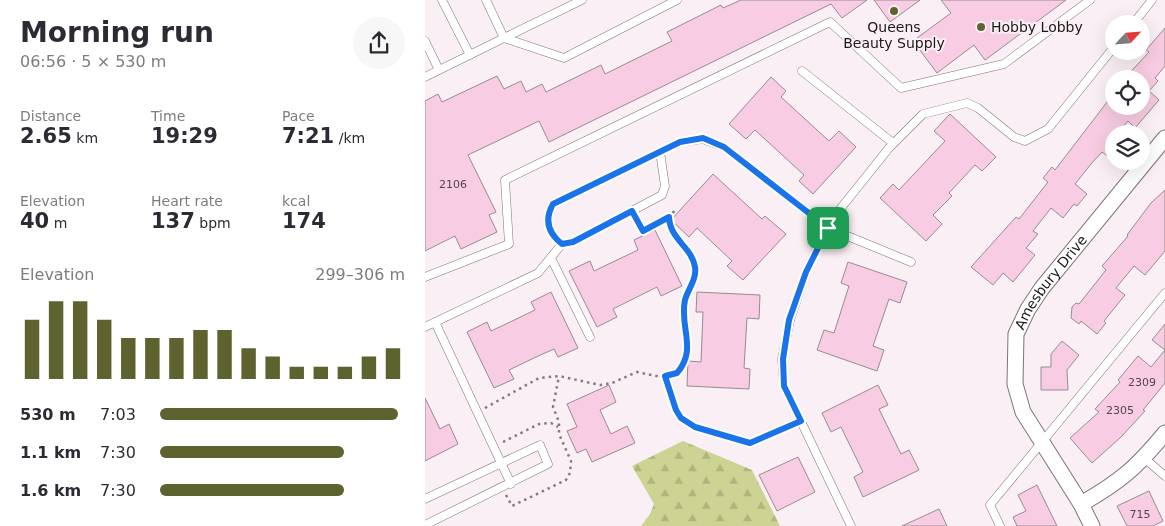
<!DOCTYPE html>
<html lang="en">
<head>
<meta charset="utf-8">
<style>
  :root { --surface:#fff; --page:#f7f7f7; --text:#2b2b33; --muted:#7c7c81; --accent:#5e622f }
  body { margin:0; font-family:"DejaVu Sans",sans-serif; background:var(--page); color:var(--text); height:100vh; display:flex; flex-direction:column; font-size:19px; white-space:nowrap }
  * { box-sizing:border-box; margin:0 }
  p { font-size:16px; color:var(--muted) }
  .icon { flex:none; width:28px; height:28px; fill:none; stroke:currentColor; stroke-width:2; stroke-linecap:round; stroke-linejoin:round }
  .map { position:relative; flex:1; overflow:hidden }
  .panel { display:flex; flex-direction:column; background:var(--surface); width:425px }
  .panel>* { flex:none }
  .needle { width:32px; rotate:64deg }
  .tools { position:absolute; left:680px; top:15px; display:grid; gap:10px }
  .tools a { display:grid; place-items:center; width:45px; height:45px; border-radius:50%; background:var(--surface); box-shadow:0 5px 20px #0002; font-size:25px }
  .pin { position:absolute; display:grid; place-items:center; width:42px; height:42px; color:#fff; margin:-21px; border-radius:10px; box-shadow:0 2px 8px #0006 }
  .round { display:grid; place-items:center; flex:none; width:52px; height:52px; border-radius:26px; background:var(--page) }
  .overview { display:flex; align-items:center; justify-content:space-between; height:85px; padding:0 20px }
  h1 { font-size:28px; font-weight:700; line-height:38px }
  .metrics { display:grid; grid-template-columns:repeat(3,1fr); gap:8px; height:85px; padding:5px 20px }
  .metrics div { display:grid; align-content:center }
  .metrics b { font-size:21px; font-weight:700 }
  .metrics small { font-size:14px; font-weight:400 }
  .metrics p { font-size:14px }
  .chart { height:140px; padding:10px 20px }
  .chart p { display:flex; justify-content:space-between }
  .chart svg { width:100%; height:90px; margin-top:5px; stroke:var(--accent); stroke-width:6 }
  ul { padding:0 20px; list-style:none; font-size:16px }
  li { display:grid; grid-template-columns:80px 60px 1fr; align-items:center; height:38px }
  li i { height:12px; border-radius:6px; background:var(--accent) }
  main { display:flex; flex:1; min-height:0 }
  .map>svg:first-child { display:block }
  .forest { fill:url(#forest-firs) }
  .building { fill:#f8cce2; stroke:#968c91 }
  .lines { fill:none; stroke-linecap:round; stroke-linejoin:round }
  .service-casing { stroke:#7d7378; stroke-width:9 }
  .minor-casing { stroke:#7d7378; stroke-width:17 }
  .path { stroke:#837c7f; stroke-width:2.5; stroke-dasharray:2.5 4; stroke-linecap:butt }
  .service { stroke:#fff; stroke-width:8 }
  .minor { stroke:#fff; stroke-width:15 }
  .route-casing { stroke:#fff; stroke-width:10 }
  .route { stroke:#1a73e8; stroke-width:6 }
  .poi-dot { fill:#5e622f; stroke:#faeff4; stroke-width:2 }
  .labels { text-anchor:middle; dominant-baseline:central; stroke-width:4; stroke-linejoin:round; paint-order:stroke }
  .number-label { font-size:11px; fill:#53464c }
  .poi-label { font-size:14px; fill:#1c191a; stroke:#faeff4 }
  .street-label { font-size:14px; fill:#1c191a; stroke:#faeff4 }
</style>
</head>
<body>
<main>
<section class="panel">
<div class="overview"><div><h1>Morning run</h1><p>06:56 · 5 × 530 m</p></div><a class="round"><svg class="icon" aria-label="share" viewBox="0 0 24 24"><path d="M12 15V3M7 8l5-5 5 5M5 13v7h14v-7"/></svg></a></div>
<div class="metrics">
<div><p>Distance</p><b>2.65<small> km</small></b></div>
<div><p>Time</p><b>19:29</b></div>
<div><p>Pace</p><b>7:21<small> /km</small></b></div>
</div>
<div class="metrics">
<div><p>Elevation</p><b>40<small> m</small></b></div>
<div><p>Heart rate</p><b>137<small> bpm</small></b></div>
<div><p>kcal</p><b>174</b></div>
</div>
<div class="chart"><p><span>Elevation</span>299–306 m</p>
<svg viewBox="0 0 160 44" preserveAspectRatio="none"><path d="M5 44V15M15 44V6M25 44V6M35 44V15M45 44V24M55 44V24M65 44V24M75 44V20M85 44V20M95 44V29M105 44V33M115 44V38M125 44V38M135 44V38M145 44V33M155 44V29"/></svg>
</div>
<ul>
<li><b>530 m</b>7:03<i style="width:97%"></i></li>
<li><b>1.1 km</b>7:30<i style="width:75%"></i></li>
<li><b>1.6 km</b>7:30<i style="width:75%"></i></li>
</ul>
</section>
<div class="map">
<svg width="740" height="526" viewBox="0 0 740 526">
  <defs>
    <pattern id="forest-firs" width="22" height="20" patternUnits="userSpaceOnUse" patternTransform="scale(1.25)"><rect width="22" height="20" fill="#cdd392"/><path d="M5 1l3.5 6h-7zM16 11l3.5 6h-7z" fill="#afb57d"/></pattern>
  </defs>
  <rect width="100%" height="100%" fill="#faeff4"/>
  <path class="forest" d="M 258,441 L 327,470 L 355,526 L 216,526 L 225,514 L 229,504 L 207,466 Z"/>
  <path class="building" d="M 316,0 L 442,0 L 417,18 L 406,4 L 124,142 L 114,121 L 43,155 L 71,212 L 64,215 L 72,232 L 36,249 L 30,236 L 0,251 L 0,101 L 13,94 L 17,102 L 72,76 L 79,89 L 96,81 L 101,92 L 117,84 L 121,92 L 176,65 L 180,74 L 247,41 L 242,32 L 296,5 L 298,8 Z
    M 449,0 L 495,0 L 465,22 Z
    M 516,0 L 641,0 L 560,60 L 549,45 L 512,73 L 488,41 L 526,13 Z
    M 740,28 L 740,66 L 730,78 L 733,81 L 724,91 L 734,100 L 710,128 L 703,121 L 692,134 L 689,134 L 685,142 L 689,145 L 689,161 L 677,152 L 666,164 L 650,184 L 662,194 L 652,206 L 649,204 L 638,218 L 626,208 L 608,231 L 613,234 L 601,248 L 610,255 L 588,282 L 578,273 L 568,285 L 546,267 L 591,217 L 594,219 L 623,182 L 618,178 L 627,167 L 630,170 L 689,93 L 689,106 L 716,106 L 716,79 L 699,79 L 724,52 L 721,50 Z
    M 346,77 L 361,91 L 356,97 L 404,141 L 414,131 L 431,147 L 388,194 L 374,181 L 379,175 L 330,130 L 321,139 L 304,124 Z
    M 525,114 L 571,157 L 557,171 L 550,165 L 524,193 L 527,196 L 508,215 L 517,224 L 501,241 L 455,198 L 468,184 L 474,190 L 520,141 L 509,131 Z
    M 288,174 L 337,219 L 340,216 L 361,234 L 318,280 L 302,266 L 307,261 L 272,228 L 264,237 L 246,220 Z
    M 740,190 L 740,251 L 720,275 L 709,266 L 691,288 L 700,295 L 679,321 L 681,323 L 672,334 L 656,321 L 654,324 L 646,318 L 647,307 L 651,303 L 654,304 L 681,270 L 677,266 L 703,236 L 702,235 L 726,203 Z
    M 230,230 L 257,286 L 236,296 L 232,287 L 188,309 L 192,317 L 172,327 L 144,271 L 165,261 L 169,271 L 213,250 L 209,240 Z
    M 423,262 L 482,282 L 475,303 L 464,299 L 448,346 L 459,350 L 452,371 L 392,350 L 399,330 L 409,333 L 424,286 L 416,283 Z
    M 126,292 L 153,348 L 133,357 L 129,349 L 111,357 L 84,370 L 89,379 L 69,388 L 42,332 L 62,322 L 66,331 L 83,323 L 110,310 L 106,302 Z
    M 272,292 L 335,295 L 334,319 L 322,318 L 319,368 L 325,369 L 324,389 L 262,386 L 263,361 L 276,362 L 278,312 L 271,312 Z
    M 740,324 L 740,383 L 718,410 L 720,411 L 696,437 L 667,463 L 645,438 L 674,412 L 670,409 L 695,382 L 693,380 L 713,356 L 726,367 L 740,350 L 727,340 Z
    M 637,341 L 654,355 L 642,370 L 643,390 L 616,390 L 616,367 L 626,367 L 626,354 Z
    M 184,385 L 191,402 L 175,410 L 186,434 L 202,426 L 210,443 L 167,462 L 161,449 L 152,453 L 142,431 L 152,427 L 142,404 Z
    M 453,385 L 463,405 L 454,409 L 476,454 L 484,450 L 494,470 L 438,497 L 429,477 L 438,472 L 416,427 L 406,432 L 397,413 Z
    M 0,398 L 15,429 L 24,424 L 33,444 L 0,461 Z
    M 373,457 L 390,492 L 352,511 L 334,475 Z
    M 612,485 L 632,526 L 592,526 L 588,517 L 601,511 L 593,495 Z
    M 724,491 L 738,521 L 728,526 L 702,526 L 692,506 Z
    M 514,509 L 522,526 L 477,526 Z"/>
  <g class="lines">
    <g class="service-casing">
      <path id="service" d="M 17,0 L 45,55
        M 708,24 L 727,0
        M 79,38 L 139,58 L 252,0
        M 79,38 L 157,0
        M 0,41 L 14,70
        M 377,71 L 468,143
        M 0,77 L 79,38 L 61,0
        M 235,152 L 240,186 L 237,195 L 148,242 L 137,244 C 123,233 119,220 128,204 L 255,142 L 278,139 L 299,147 L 403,228 L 486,262
        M 126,258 L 165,337
        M 0,277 L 84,244 L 80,180 L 405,22 L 476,88 L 579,64 L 665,0
        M 10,322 L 86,484
        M 0,327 L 113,273 L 137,244
        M 719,458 L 740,476
        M 0,499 L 115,445 L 123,464 L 0,525
        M 426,526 L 359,386 L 357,359 L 365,320 L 381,272 L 404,223 L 464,148 L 498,114 L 542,103 L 553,108 L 589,137 L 600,141 L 623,129 L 689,47
        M 575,526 L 565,505 L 740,293"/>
    </g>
    <g class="minor-casing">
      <g id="minor">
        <path d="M 656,504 C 696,481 711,468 740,433"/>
        <path id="s1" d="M 667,526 L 656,504 L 598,412 L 590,384 L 591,334 L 603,309 L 617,288 L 740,138"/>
      </g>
    </g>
    <path class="path" d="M 211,219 L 217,231 L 244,217
      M 240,377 L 251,410 L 256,418 L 270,427 L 325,443 L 368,425
      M 60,408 L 114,378 L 134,376 L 175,385 L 187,383 L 212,372 L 236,377 L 252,373 C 274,349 253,326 260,299 C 263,288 272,278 270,266 C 265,245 233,232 250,210
      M 78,442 L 114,424 L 126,423 L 133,427
      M 81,495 L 87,506 L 141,480 L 145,473 L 146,461 L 134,434 L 134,422 L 128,407 L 134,376"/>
    <use href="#service" class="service"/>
    <use href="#minor" class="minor"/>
  </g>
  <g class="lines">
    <g class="route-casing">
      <path id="route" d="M 278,138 L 299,147 L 403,228 L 381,272 L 364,320 L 358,359 L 359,386 L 376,421 L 325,443 L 270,427 L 256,418 L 251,410 L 240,376 L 252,373 C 273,349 254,327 260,300 C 263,289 272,279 270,267 C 267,247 245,240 244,217 L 218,231 L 207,211 L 148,242 L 137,244 C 123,233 119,220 128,204 L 255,142 Z"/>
    </g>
    <use href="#route" class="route"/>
  </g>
  <g class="poi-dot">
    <circle cx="469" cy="11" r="5"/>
    <circle cx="556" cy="27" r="5"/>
  </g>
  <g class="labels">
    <g class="number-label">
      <text x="28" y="184">2106</text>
      <text x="717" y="382">2309</text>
      <text x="695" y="410">2305</text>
      <text x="715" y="514">715</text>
    </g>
    <g class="poi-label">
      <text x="469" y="27">Queens<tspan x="469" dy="16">Beauty Supply</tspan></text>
      <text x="566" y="27" text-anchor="start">Hobby Lobby</text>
    </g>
    <g class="street-label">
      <text stroke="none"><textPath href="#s1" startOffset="275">Amesbury Drive</textPath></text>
    </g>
  </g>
</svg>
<div class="tools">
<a><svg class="needle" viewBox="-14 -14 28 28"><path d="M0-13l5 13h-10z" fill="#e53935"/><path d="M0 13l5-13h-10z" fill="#7c7c81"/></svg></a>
<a><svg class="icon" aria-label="locate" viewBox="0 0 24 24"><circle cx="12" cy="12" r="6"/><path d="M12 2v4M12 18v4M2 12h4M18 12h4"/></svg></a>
<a><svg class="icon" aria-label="layers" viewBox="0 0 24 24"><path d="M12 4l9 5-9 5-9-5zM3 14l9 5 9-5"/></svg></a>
</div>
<div class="pin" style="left:403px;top:228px;background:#1e9e55"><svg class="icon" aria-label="arrive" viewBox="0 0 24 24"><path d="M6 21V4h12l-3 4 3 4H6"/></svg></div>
</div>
</main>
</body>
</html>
